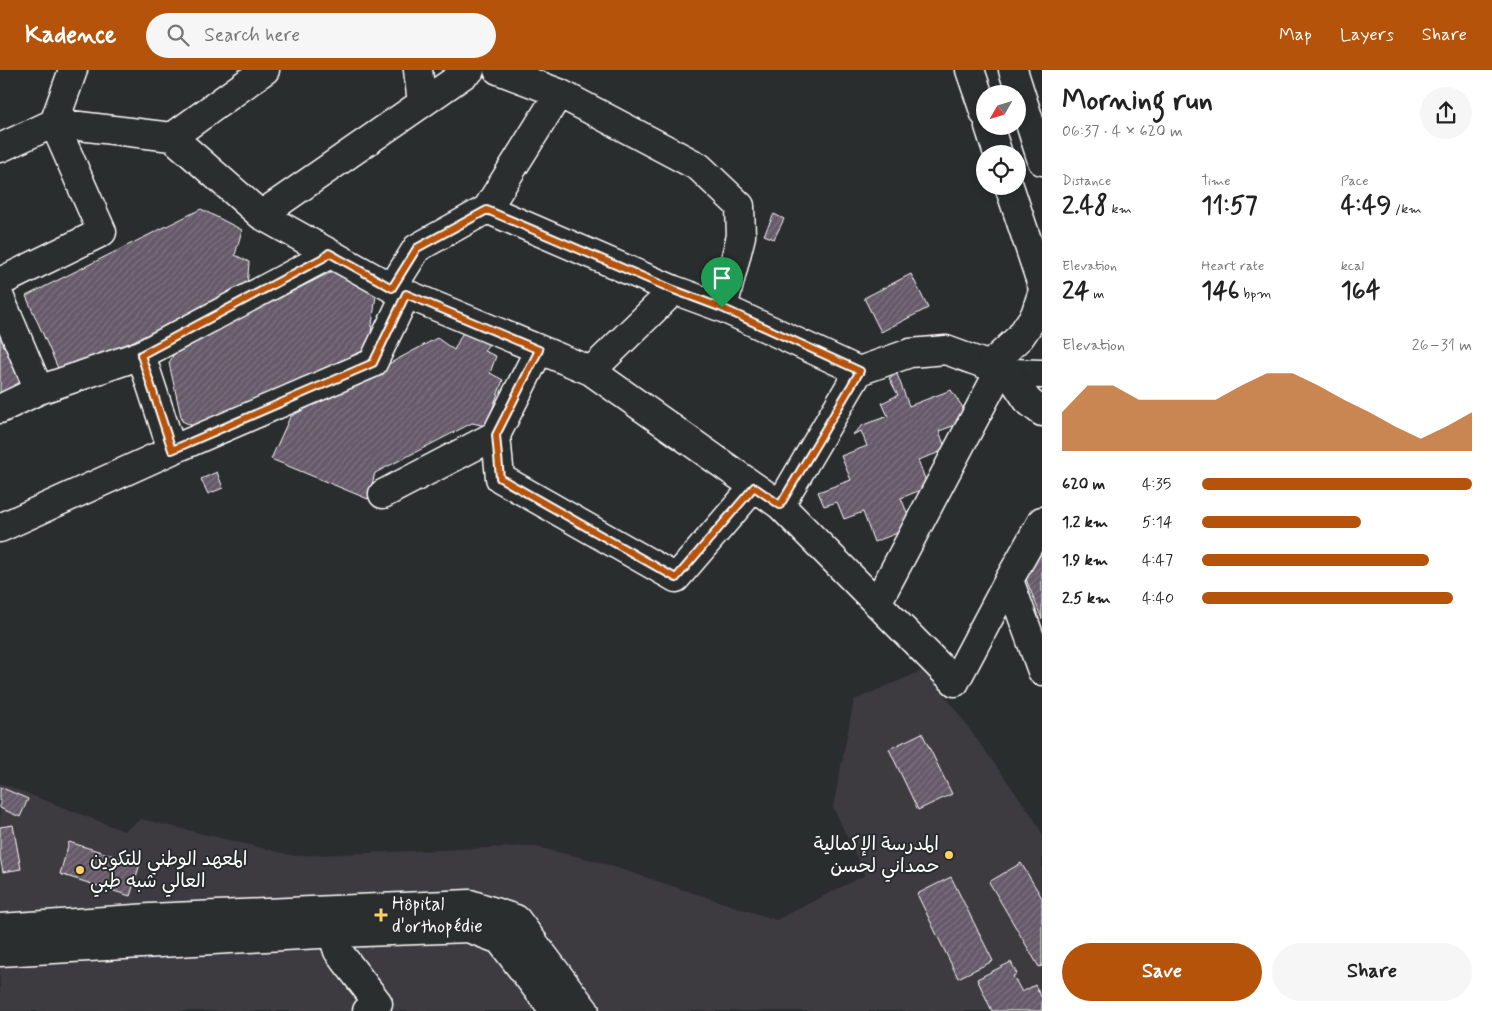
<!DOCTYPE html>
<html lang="en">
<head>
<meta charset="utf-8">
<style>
  :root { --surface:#fff; --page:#f6f6f6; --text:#222; --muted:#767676; --accent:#b45309 }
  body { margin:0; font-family:Mynerve,"Playpen Sans Arabic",sans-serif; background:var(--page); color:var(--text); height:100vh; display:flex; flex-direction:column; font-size:19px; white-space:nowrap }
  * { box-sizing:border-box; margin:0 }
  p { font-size:16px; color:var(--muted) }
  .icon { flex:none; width:28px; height:28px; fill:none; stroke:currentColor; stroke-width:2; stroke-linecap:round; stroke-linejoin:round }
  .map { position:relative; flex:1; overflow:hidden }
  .side { display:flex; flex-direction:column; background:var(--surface); width:450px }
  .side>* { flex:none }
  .needle { width:32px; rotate:231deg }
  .controls { position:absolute; left:976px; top:15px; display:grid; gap:10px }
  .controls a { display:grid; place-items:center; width:50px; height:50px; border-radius:50%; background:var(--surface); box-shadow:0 2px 8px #0003; font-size:25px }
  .pin { position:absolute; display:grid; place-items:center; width:42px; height:42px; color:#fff; margin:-51px -21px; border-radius:50% 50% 50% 0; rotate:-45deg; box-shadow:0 0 5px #0007 }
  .pin .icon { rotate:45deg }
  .round { display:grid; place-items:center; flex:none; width:52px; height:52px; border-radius:26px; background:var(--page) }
  .summary { display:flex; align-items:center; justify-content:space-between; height:85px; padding:0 20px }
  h1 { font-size:28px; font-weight:700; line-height:38px }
  .stats { display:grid; grid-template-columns:repeat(3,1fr); gap:8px; height:85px; padding:5px 20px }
  .stats div { display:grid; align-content:center }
  .stats b { font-size:25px; font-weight:700 }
  .stats small { font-size:14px; font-weight:400 }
  .stats p { font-size:14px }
  .chart { height:140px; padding:10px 20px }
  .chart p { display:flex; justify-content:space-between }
  .chart svg { width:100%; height:90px; margin-top:5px; fill:var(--accent); opacity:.7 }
  .button { display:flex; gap:10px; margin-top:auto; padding:10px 20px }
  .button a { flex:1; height:58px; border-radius:30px; background:var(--accent); color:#fff; font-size:20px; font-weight:700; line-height:58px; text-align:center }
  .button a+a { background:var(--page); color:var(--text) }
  ul { padding:0 20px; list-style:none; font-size:16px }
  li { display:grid; grid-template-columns:80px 60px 1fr; align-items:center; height:38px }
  li i { height:12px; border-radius:6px; background:var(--accent) }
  header { display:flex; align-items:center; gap:30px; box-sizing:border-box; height:70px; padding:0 25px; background:var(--accent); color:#fff }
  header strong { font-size:24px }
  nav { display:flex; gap:28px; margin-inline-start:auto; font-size:18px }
  .search { width:350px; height:45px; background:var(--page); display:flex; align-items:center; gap:12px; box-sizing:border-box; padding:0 18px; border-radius:28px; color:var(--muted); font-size:19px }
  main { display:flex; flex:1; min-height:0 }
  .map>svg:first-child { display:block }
  .built { fill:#3c3a40 }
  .building { fill:url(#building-hatch); stroke:#fff }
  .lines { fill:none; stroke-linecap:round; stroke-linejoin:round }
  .minor-casing { stroke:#fff; stroke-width:31 }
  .major-casing { stroke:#fff; stroke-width:31 }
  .minor { stroke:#2a2d2e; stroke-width:28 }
  .major { stroke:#2a2d2e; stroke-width:28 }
  .route-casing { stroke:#fff; stroke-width:10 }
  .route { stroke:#b45309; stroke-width:6 }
  .poi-dot { fill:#ffd166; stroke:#2a2d2e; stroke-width:2 }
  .labels { text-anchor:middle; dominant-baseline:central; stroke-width:4; stroke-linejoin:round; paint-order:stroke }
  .poi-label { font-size:19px; fill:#fff; stroke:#2a2d2e; text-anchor:start }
</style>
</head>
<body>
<header>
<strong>Kadence</strong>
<div class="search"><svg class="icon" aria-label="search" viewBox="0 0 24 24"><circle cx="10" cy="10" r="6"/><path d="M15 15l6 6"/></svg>Search here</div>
<nav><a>Map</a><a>Layers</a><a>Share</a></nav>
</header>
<main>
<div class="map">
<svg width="1042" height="941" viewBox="0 0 1042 941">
  <defs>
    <pattern id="building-hatch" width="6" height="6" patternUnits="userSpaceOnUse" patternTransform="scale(1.25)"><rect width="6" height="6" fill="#665a6a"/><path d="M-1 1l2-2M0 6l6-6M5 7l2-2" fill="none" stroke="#7d7380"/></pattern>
  </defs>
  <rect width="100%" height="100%" fill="#2a2d2e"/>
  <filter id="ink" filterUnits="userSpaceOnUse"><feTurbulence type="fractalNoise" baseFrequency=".02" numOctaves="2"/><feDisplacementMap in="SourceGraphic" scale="10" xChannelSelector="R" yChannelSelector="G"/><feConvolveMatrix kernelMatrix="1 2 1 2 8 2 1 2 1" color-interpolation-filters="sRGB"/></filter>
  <g filter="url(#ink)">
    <path class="built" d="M 926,599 L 1033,747 L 1042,764 L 1042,941 L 0,941 L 0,713 L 124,761 L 141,749 L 295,786 L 532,776 L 596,791 L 776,850 L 865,805 L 833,737 L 854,630 Z"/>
    <path class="building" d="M 201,139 L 242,160 L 235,185 L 249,192 L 247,218 L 61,305 L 26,226 Z
      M 774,144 L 784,149 L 774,169 L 764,165 Z
      M 335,200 L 377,217 L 369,278 L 195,357 L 182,351 L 169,293 L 176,280 Z
      M 911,204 L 928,238 L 881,262 L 864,228 Z
      M 0,248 L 29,316 L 0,329 Z
      M 465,258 L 490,272 L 484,281 L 496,286 L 490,303 L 503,310 L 486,356 L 472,353 L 375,403 L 368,429 L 271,389 L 290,347 L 437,268 L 454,280 Z
      M 897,304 L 909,336 L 951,320 L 966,342 L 961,353 L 939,361 L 946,380 L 918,390 L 928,417 L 901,428 L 913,457 L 874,472 L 863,442 L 844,449 L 837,432 L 824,436 L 818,422 L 851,410 L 841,386 L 867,376 L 861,361 L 852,365 L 863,355 L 888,346 L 882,333 L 898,325 L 889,308 Z
      M 217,402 L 223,418 L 208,424 L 201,409 Z
      M 1042,471 L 1042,549 L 1024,504 Z
      M 922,663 L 952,724 L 918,740 L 889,679 Z
      M 0,717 L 28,729 L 20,747 L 0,738 Z
      M 13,755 L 21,799 L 3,802 L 0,787 L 0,757 Z
      M 69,772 L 140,794 L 130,826 L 60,804 Z
      M 1021,793 L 1042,828 L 1042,896 L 1039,897 L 989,812 Z
      M 951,807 L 993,891 L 958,908 L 917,824 Z
      M 1011,892 L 1017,904 L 1013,906 L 1022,922 L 1035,915 L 1042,928 L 1042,941 L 992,941 L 977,909 Z"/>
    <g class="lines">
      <g class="minor-casing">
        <path id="minor" d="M 73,0 L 54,53 L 172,67
          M 418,0 L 422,33
          M 559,23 L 487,139 L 417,178 L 392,218 L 591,301 L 674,220
          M 0,78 L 54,53 L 102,162 L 0,212
          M 487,139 L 674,220 L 723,238 L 741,166 L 740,136 L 699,97 L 559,23 L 498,0
          M 261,145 L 172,67 L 265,0
          M 392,218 L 261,145 L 470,0
          M 0,228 L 39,320 L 0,339
          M 539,280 L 496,365 L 500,408 L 676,508 L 754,417
          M 591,301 L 780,435 L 859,301 L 723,238
          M 859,301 L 910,283 L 946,280 L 1009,303 L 1042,304
          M 39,320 L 141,285
          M 172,380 L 373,293 L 406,224
          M 383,424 L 496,365
          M 780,435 L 955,612 L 1009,510 L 1042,451
          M 0,458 L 172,380 L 141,285 L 323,188 L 329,183
          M 1009,510 L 1042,601
          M 877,533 L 1000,300
          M 331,846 L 332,863 L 338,881 L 378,933 L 367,941
          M 0,858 L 150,848 L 470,834 L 516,849 L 585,941
          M 0,882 L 338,863 L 468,858 L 500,870 L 554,941"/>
      </g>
      <g class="major-casing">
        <path id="major" d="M 970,0 L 985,44
          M 1013,0 L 1042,91
          M 989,56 L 998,84
          M 1009,116 L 1042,215
          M 989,296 L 1020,267 L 1035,245 L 1042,224
          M 1009,303 L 1028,331 L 1042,342"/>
      </g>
      <use href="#minor" class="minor"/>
      <use href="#major" class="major"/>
    </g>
  </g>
  <g class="lines" filter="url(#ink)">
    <g class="route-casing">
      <path id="route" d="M 487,140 L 674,220 L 722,238 L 860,301 L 780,435 L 754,417 L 676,508 L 500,408 L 496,365 L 539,280 L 406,224 L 373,293 L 172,380 L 141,285 L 323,188 L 329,183 L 392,218 L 417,178 Z"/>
    </g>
    <use href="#route" class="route"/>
  </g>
  <g class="poi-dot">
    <circle cx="949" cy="785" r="5"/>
    <circle cx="80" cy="800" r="5"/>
    <path d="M378.5 837.5h5v5h5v5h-5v5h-5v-5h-5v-5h5z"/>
  </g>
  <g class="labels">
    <g class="poi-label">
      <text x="939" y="774" text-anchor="end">المدرسة الإكمالية<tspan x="939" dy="22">حمداني لحسن</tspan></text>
      <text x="90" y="789">المعهد الوطني للتكوين<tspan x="90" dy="22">العالي شبه طبي</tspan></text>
      <text x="392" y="834">Hôpital<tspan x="392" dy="22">d'orthopédie</tspan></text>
    </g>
  </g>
</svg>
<div class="controls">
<a><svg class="needle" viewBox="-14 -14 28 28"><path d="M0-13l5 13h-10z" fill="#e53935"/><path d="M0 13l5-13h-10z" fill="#767676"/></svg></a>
<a><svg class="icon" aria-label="locate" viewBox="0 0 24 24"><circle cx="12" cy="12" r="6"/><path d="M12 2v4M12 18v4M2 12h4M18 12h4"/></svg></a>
</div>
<div class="pin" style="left:722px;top:238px;background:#1e9e55"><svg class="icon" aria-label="arrive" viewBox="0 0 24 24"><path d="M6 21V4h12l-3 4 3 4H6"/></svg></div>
</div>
<section class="side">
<div class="summary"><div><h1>Morning run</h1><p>06:37 · 4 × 620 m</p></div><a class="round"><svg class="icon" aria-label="share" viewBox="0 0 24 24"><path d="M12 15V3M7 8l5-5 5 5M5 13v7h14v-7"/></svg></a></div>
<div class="stats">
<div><p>Distance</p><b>2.48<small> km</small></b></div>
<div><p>Time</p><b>11:57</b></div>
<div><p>Pace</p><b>4:49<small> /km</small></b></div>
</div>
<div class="stats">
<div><p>Elevation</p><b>24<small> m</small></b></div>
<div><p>Heart rate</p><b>146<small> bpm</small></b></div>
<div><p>kcal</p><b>164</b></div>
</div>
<div class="chart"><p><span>Elevation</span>26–31 m</p>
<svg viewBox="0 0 160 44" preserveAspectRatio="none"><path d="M0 44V25L10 12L20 12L30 19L40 19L50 19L60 19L70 12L80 6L90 6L100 12L110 19L120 25L130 32L140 38L150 32L160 25V44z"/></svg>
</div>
<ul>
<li><b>620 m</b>4:35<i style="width:100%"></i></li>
<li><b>1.2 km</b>5:14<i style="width:59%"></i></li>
<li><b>1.9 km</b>4:47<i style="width:84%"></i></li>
<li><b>2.5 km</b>4:40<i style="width:93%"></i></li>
</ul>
<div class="button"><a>Save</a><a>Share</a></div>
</section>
</main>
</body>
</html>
